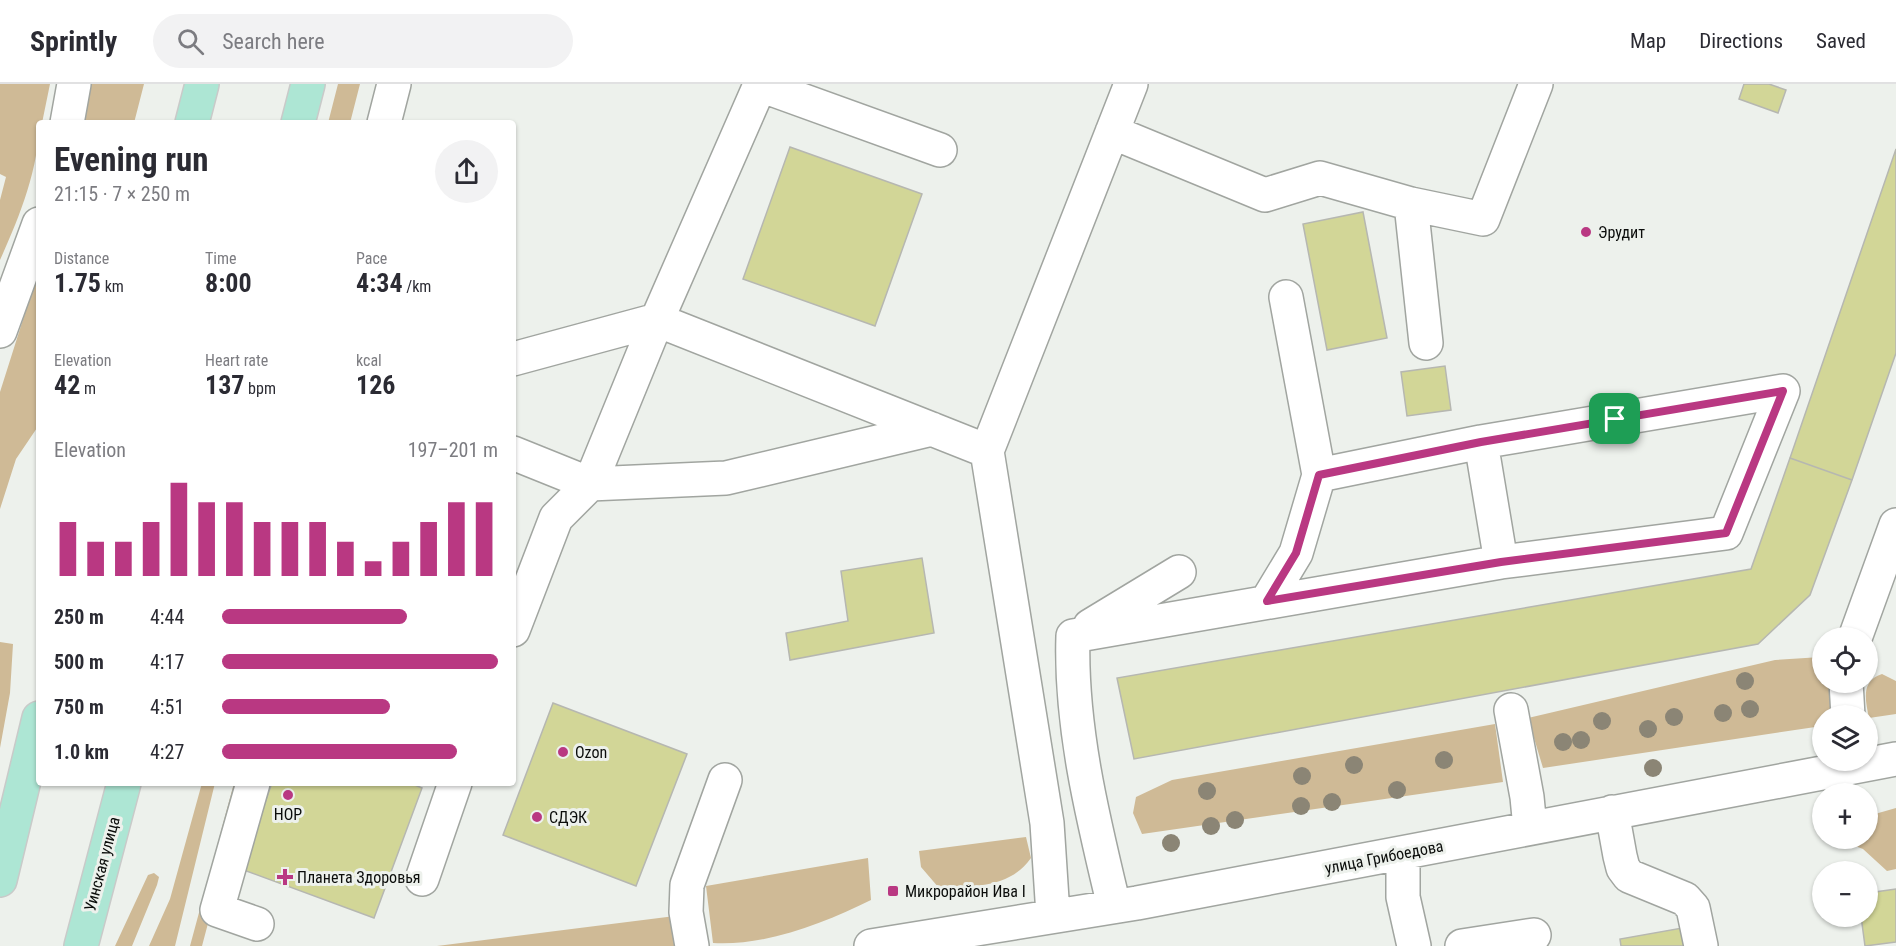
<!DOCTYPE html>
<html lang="en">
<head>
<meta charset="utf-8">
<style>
  :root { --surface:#fff; --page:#f2f2f3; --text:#2b2b33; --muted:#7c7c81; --line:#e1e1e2; --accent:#b93882 }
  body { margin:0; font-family:"Roboto Condensed",sans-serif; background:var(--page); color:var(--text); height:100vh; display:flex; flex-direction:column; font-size:22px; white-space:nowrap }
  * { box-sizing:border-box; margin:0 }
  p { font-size:20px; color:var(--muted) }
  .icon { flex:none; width:33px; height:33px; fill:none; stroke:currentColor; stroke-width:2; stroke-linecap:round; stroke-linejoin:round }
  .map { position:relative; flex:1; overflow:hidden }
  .side { position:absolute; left:36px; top:36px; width:480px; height:666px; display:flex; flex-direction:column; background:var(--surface); border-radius:6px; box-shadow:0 2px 4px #0004 }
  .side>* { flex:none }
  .buttons { position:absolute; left:1812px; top:543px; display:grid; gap:12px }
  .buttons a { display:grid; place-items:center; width:66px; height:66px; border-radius:50%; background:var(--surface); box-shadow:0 2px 4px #0004; font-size:30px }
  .pin { position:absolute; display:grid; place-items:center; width:51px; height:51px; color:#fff; margin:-26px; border-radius:12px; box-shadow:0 3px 9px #0006 }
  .round { display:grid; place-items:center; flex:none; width:63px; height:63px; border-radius:32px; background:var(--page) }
  .headline { display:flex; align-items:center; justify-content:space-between; height:102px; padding:0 18px }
  h1 { font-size:33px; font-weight:700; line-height:45px }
  .metrics { display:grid; grid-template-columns:repeat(3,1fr); gap:9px; height:102px; padding:6px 18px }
  .metrics div { display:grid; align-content:center }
  .metrics b { font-size:26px; font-weight:700 }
  .metrics small { font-size:16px; font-weight:400 }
  .metrics p { font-size:16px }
  .chart { height:168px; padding:12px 18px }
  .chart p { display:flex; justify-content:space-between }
  .chart svg { width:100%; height:108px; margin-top:6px; stroke:var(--accent); stroke-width:6 }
  ul { padding:0 18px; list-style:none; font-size:20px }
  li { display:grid; grid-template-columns:96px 72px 1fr; align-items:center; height:45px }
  li i { height:15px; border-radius:8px; background:var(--accent) }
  header { display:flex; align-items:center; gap:36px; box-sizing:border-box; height:84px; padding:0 30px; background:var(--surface); border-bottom:2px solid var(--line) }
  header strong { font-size:28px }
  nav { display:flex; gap:33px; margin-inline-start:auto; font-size:21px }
  .search { width:420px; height:54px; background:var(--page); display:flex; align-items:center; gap:15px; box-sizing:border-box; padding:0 21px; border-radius:33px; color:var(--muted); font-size:22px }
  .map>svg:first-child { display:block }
  .green { fill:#cfba96 }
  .building { fill:#d2d697; stroke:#b6b7b1; stroke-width:1.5 }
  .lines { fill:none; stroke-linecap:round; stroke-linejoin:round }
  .minor-casing { stroke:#a1a5a0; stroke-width:36 }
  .major-casing { stroke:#c9cac9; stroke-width:36 }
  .minor { stroke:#fff; stroke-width:33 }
  .major { stroke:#ade6d4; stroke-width:33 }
  .tree { fill:#8b8575 }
  .route-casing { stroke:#fff; stroke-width:12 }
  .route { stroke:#b93882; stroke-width:8 }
  .poi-dot { fill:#b93882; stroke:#edf1ec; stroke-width:2 }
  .labels { text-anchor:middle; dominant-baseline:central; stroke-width:6; stroke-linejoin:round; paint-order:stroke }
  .poi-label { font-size:16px; fill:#0b0d0b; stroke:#edf1ec; text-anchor:start }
  .street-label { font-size:16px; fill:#0b0d0b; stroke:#edf1ec }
</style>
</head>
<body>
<header>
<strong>Sprintly</strong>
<div class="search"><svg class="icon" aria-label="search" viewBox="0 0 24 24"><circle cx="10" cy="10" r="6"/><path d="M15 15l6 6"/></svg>Search here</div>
<nav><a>Map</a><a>Directions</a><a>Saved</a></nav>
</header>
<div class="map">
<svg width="1896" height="862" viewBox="0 0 1896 862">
  <rect width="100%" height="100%" fill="#edf1ec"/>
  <path class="green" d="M 0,0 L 50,0 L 42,39 L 39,39 C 39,85 19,134 0,176 L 0,116 L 6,93 L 0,90 Z
    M 86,0 L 144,0 L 134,39 L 78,39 Z
    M 338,0 L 360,0 L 350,39 L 328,39 Z
    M 39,185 L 39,341 L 16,375 L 0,425 L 0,308 Z
    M 0,558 L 13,560 L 10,609 L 0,664 Z
    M 1821,573 L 1822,598 L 1840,599 L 1839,631 L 1822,632 L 1822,642 L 1543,684 L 1528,634 L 1775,576 Z
    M 1882,590 L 1896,597 L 1896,630 L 1869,634 C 1865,615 1861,597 1882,590 Z
    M 1495,640 L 1503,698 L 1142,750 L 1133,729 L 1136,713 L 1172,696 Z
    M 202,699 L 215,699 L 175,862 L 149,862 L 170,815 Z
    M 234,699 L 237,699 L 224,779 L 202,862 L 190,862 Z
    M 1896,724 L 1896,785 L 1887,787 L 1863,765 L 1837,755 L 1868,754 L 1868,732 Z
    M 1026,753 L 1031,774 C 1009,805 974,802 939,804 L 921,783 L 919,767 Z
    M 868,774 L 871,816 C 824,839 767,862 713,859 L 706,802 Z
    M 154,789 L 159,793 L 157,801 L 132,862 L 115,862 L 148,791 Z
    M 675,832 L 680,862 L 437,862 Z"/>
  <path class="building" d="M 1744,0 L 1769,0 L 1786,6 L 1778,29 L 1739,15 Z
    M 790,63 L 922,110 L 875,242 L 743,195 Z
    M 1896,65 L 1896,269 L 1852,396 L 1790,374 Z
    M 1363,128 L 1387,254 L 1327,266 L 1303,140 Z
    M 1445,282 L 1451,326 L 1407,332 L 1401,288 Z
    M 1790,374 L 1852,396 L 1810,511 L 1758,560 L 1134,675 L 1117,594 L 1751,485 Z
    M 922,474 L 934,549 L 790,576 L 786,549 L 848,537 L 841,487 Z
    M 553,619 L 687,670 L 636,802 L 503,751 Z
    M 272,699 L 410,699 L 422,704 L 374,834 L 241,785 Z
    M 1896,805 L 1896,858 L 1865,862 L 1861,832 L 1868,832 L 1868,809 Z
    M 1682,844 L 1685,862 L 1621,862 L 1620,855 Z"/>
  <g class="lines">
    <g class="minor-casing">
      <path id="minor" d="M 67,39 L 74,0
        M 384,39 L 394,0
        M 1112,48 L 1265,111 L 1320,94 L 1411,120 L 1426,259
        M 940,66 L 760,1 L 657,236 L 987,367
        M 1411,120 L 1483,135 L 1536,0
        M 1286,213 L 1319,391
        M 0,247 L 39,140
        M 513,275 L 657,236
        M 1481,358 L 1501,478
        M 513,369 L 590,400 L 657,236
        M 1090,542 L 1179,488
        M 513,546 L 556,434 L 590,400 L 726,394 L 932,345
        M 1855,554 L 1896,441
        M 1846,598 L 1848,632
        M 1511,626 L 1527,713 L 1530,744
        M 253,699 L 217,826 L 257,840
        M 1612,728 L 1620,772 L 1623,784 L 1629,792 L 1685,815 L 1693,824 L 1701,862
        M 1403,770 L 1403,813 L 1414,862
        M 422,795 L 455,699
        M 1114,822 C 1093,735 1070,642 1073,552 L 1501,478 L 1726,449 L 1783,307 L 1481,358 L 1319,391 L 1296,469 L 1267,517
        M 1053,831 L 1047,739 L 987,367 L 1131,0
        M 692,862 L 686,828 L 687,801 L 725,696
        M 871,862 L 1137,819 L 1896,675
        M 1462,862 L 1534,851"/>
    </g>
    <g class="major-casing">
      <path id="major" d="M 192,39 L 202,0
        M 298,39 L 308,0
        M 0,796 L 39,634
        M 81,862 L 124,699"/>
    </g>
    <use href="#minor" class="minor"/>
    <use href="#major" class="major"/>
  </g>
  <g class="tree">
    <circle cx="1745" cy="597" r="9"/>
    <circle cx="1750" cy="625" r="9"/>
    <circle cx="1723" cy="629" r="9"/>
    <circle cx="1674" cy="633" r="9"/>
    <circle cx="1602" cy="637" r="9"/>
    <circle cx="1648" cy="645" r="9"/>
    <circle cx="1581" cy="656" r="9"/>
    <circle cx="1563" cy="658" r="9"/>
    <circle cx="1444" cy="676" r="9"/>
    <circle cx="1354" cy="681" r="9"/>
    <circle cx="1653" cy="684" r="9"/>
    <circle cx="1302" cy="692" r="9"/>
    <circle cx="1397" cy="706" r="9"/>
    <circle cx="1207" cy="707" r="9"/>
    <circle cx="1332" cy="718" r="9"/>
    <circle cx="1301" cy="722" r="9"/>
    <circle cx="1235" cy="736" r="9"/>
    <circle cx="1211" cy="742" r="9"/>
    <circle cx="1171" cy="759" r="9"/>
  </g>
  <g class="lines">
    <g class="route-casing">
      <path id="route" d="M 1783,307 L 1726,449 L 1501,478 L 1267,517 L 1296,469 L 1319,391 L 1481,358 Z"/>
    </g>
    <use href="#route" class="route"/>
  </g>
  <g class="poi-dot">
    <circle cx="1586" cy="148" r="6"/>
    <circle cx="563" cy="668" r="6"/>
    <circle cx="288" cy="711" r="6"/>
    <circle cx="537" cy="733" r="6"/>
    <path d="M282 784h6v6h6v6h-6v6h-6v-6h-6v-6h6z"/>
    <rect x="887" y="801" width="12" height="12" rx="3"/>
  </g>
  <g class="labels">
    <g class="poi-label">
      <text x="1598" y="148">Эрудит</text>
      <text x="575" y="668">Ozon</text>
      <text x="288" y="730" text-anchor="middle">HOP</text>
      <text x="549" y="733">СДЭК</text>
      <text x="297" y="793">Планета Здоровья</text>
      <text x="905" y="807">Микрорайон Ива I</text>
    </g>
    <g class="street-label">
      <text transform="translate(1384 773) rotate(-11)">улица Грибоедова</text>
      <text transform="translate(102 780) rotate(-75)">Уинская улица</text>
    </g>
  </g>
</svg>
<div class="buttons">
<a><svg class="icon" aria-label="locate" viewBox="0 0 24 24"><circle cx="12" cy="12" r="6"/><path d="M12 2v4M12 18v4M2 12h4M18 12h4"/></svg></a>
<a><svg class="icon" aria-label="layers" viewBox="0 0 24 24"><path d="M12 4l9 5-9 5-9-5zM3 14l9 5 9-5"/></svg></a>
<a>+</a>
<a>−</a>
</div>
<div class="pin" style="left:1615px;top:335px;background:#1e9e55"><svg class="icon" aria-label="arrive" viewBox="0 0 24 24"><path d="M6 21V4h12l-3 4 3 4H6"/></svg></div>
<section class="side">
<div class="headline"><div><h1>Evening run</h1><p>21:15 · 7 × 250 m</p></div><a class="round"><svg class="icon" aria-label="share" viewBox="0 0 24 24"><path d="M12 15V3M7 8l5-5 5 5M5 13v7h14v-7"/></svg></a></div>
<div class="metrics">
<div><p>Distance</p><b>1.75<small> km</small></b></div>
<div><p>Time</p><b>8:00</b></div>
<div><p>Pace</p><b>4:34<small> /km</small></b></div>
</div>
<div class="metrics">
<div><p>Elevation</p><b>42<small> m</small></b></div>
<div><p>Heart rate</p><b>137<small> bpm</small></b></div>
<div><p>kcal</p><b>126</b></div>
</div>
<div class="chart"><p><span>Elevation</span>197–201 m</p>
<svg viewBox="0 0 160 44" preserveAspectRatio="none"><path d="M5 44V22M15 44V30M25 44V30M35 44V22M45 44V6M55 44V14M65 44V14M75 44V22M85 44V22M95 44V22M105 44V30M115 44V38M125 44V30M135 44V22M145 44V14M155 44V14"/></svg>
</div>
<ul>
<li><b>250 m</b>4:44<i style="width:67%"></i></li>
<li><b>500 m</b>4:17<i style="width:100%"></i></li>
<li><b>750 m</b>4:51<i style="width:61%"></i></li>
<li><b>1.0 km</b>4:27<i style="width:85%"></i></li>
</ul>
</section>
</div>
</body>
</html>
